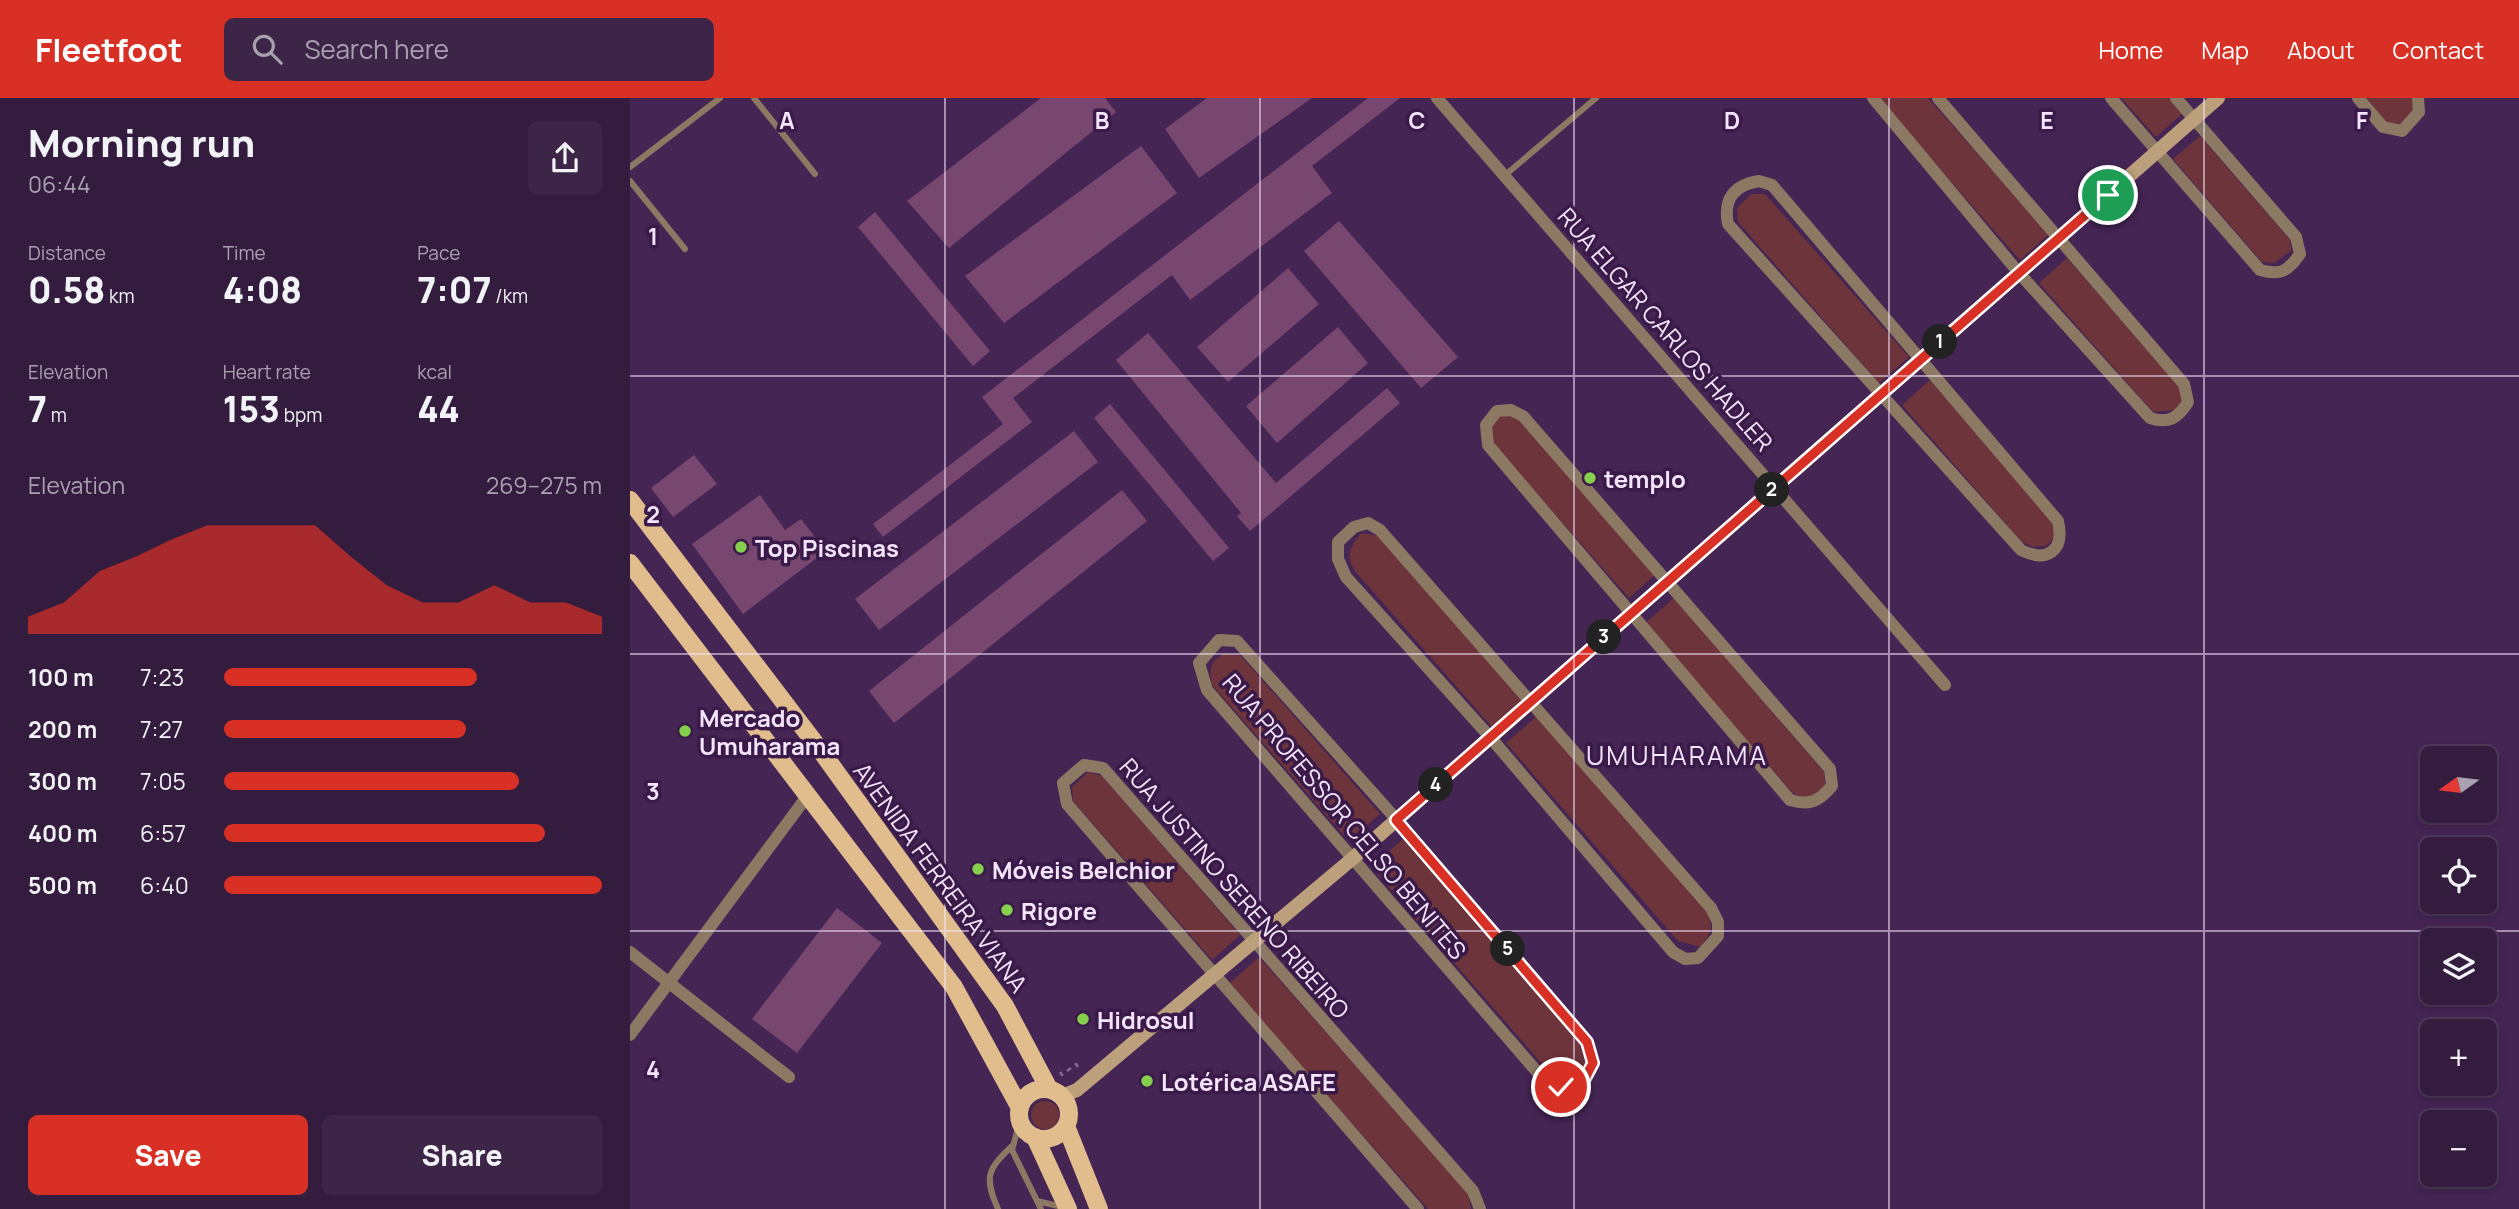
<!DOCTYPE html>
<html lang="en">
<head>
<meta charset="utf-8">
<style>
  :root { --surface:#341c3f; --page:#3c2546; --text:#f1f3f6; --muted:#a9a1b0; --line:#4e3a59; --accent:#d93025 }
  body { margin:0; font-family:Manrope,sans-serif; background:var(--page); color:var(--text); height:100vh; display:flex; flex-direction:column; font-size:26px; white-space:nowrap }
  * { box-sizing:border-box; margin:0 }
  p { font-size:23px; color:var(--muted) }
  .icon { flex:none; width:38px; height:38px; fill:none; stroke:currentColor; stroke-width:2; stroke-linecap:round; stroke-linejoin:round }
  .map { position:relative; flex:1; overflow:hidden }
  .panel { display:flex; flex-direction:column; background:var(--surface); width:630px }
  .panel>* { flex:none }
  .needle { width:46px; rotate:256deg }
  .buttons { position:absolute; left:1790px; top:648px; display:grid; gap:14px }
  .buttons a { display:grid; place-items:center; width:77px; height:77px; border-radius:10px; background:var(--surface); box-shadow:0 4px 10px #0003,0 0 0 2px var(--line); font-size:35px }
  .pin { position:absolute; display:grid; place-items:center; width:60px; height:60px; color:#fff; margin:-30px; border:4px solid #fff; border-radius:50%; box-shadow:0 2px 7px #0007 }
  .km { position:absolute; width:35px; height:35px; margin:-18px; border-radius:50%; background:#222; color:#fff; font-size:19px; line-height:35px; text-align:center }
  .round { display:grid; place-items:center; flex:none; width:74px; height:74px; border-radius:10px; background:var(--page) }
  .head { display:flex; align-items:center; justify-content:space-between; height:119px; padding:0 28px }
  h1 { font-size:38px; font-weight:800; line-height:52px }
  .stats { display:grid; grid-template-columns:repeat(3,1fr); gap:10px; height:119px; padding:7px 28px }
  .stats div { display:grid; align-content:center }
  .stats b { font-size:35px; font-weight:800 }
  .stats small { font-size:19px; font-weight:400 }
  .stats p { font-size:19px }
  .chart { height:196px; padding:14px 28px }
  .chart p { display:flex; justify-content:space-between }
  .chart svg { width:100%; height:126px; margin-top:7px; fill:var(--accent); opacity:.7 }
  .cta { display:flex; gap:14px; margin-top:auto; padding:14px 28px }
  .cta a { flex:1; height:80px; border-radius:10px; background:var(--accent); color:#fff; font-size:28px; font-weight:800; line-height:80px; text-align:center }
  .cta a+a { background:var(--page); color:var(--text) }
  ul { padding:0 28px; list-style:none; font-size:23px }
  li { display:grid; grid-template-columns:112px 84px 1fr; align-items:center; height:52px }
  li i { height:18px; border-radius:9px; background:var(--accent) }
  header { display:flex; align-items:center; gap:42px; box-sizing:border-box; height:98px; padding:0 35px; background:var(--accent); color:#fff }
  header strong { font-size:33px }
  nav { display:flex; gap:38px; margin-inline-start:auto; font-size:24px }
  .search { width:490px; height:63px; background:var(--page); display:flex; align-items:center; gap:18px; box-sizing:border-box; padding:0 24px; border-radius:10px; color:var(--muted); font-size:26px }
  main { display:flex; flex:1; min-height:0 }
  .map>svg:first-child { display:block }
  .green { fill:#6e343b }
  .building { fill:#78476f }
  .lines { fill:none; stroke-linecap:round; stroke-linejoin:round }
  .path { stroke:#846a90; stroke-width:2.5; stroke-dasharray:5 5; stroke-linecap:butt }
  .lane { stroke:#8b7963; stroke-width:6 }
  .street { stroke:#8b7963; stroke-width:12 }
  .secondary { stroke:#bca07b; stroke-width:14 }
  .primary { stroke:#e1bd8e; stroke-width:18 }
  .route-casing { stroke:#fff; stroke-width:14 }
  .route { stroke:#d93025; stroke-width:9 }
  .grid { fill:none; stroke:#f4e5fc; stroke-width:2; stroke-opacity:0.55 }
  .poi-dot { fill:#85cf4c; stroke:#3a1a48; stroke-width:2.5 }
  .labels { text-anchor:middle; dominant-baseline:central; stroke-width:7; stroke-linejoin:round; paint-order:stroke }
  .street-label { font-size:24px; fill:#f4e5fc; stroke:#3a1a48 }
  .poi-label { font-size:24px; font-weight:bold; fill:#f4e5fc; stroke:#3a1a48; text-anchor:start }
  .neighbourhood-label { font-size:26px; letter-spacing:2px; fill:#f4e5fc; stroke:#3a1a48 }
  .grid-label { font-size:23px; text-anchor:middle; font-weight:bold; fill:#f4e5fc; stroke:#3a1a48; stroke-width:7; stroke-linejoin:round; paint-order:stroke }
</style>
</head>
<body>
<header>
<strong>Fleetfoot</strong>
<div class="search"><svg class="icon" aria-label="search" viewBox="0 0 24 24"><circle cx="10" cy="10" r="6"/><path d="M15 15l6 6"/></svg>Search here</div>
<nav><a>Home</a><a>Map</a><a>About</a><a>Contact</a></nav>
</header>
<main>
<section class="panel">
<div class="head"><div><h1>Morning run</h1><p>06:44</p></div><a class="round"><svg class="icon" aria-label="share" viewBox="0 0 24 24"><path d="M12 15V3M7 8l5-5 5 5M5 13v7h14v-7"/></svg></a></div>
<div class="stats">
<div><p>Distance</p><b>0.58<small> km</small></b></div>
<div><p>Time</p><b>4:08</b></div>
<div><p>Pace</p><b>7:07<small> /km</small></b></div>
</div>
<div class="stats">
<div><p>Elevation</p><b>7<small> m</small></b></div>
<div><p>Heart rate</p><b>153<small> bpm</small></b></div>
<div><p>kcal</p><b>44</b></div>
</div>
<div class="chart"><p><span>Elevation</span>269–275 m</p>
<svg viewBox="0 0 160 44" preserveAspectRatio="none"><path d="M0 44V38L10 33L20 22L30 17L40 11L50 6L60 6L70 6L80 6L90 17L100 27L110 33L120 33L130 27L140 33L150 33L160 38V44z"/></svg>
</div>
<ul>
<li><b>100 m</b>7:23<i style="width:67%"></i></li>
<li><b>200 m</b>7:27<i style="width:64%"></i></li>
<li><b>300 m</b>7:05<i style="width:78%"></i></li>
<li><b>400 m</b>6:57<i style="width:85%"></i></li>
<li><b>500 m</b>6:40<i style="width:100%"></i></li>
</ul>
<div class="cta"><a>Save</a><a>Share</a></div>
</section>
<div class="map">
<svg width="1889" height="1111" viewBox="0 0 1889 1111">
  <rect width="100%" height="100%" fill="#452554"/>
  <path class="green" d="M 1247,0 L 1298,0 L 1419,136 L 1390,162 Z
    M 1491,0 L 1540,0 L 1553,15 L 1526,39 Z
    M 1735,0 L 1785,0 L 1785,15 L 1771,28 L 1756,25 Z
    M 1570,38 L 1660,142 L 1661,153 L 1644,165 L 1632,164 L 1543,61 Z
    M 1121,96 L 1135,96 L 1279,259 L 1249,285 L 1108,124 L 1107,110 Z
    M 1437,160 L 1548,287 L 1552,302 L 1545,312 L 1523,314 L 1409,185 Z
    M 1300,282 L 1422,422 L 1425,439 L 1416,448 L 1403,449 L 1392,444 L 1272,307 Z
    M 869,317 L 879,317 L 892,323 L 1026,476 L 999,500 L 863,346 L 861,328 Z
    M 731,435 L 750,438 L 894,601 L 862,629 L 724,472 C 715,456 721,448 731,435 Z
    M 1044,500 L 1194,674 L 1195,687 L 1186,698 L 1172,701 L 1161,693 L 1015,525 Z
    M 595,555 L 611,558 L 750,716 L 719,743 L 582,587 C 579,571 580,563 595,555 Z
    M 907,618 L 1077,814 C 1084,830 1081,836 1070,849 L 1048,843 L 876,645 Z
    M 458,674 L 472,678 L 610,837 L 582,862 L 443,703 L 442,689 Z
    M 773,741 L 951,947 L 957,965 L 947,978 L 927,979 L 919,974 L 741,769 Z
    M 629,859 L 838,1095 L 841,1111 L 798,1111 L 599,886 Z
    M401 1017a14 14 0 1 1 28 0a14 14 0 1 1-28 0Z"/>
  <path class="building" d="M 411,0 L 475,0 L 486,14 L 319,150 L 277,103 Z
    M 577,0 L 682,0 L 569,80 L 535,31 Z
    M 738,0 L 770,0 L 682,68 L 702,95 L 560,202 L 542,177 L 383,300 L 402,324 L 253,439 L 243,426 L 373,326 L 352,299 Z
    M 511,48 L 547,95 L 374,225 L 335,178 Z
    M 245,114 L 360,253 L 343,268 L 228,129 Z
    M 709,123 L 828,259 L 791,290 L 674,153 Z
    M 658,170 L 689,206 L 598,284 L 567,249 Z
    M 708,229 L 738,265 L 647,345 L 616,308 Z
    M 518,235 L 646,385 L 757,290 L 770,305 L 620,433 L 607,418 L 611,415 L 486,262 Z
    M 480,306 L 599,450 L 583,463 L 464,320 Z
    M 444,333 L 468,364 L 249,532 L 225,501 Z
    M 64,357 L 87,386 L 43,419 L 21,390 Z
    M 492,392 L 517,423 L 264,625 L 239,593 Z
    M 130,397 L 155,432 L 171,421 L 196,453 L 113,516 L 62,446 Z
    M 207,810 L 252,845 L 167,955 L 122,921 Z"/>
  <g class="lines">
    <path class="path" d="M 430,974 L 432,977 L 446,966 L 450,972"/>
    <path class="lane" d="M 124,0 L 185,76
      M 0,69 L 90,0
      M 874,78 L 966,0
      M 0,83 L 55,151
      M 390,1023 L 382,1052 L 411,1111
      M 407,1103 L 432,1109
      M 368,1111 C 354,1079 357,1072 382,1048"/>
    <path class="street" d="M 807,0 L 1315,587
      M 1243,0 L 1389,175 L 1520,320 C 1539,326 1548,320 1558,304 L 1554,286 L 1308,0
      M 1481,0 L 1630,172 C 1651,178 1658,173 1670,156 L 1666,139 L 1546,0
      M 1728,0 L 1753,29 L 1772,33 L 1789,14 L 1788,0
      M 1129,83 L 1142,87 L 1428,423 C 1435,453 1417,465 1391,452 L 1098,126 C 1093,101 1104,87 1129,83 Z
      M 881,312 L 893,318 L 1200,671 L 1202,688 C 1189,703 1181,708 1160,702 L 858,347 L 856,327 L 867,313 Z
      M 738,425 L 750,432 L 1081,810 L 1088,824 L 1088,838 L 1068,860 L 1055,861 L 1043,854 L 860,639 L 716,479 L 708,461 L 708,444 L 724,429 Z
      M 589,542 L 607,543 L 767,722 L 957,944 L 963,965 L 953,984 L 931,989 L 915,983 L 577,592 L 569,565 Z
      M 0,854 L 159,979
      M 0,937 L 178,697
      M 788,1111 L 437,706 L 433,685 L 454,667 L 473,670 L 843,1093 L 850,1111"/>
    <path class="secondary" d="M 432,998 L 447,992 L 722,761 L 1588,0"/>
    <path class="primary" d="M 0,402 L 191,653 L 375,908 L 419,991
      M 0,465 L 324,889 L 390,1010
      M389 1016a25 25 0 1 1 50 0a25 25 0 1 1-50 0Z
      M 436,1028 L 469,1111
      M 405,1039 L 438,1111"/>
  </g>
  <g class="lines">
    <g class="route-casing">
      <path id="route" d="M 931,989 L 953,984 L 963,965 L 957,944 L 766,722 L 1478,97"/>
    </g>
    <use href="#route" class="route"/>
  </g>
  <path class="grid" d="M 315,0 L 315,1111M 630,0 L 630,1111M 944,0 L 944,1111M 1259,0 L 1259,1111M 1574,0 L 1574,1111M 0,278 L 1889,278M 0,556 L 1889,556M 0,833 L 1889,833"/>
  <g class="poi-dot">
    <circle cx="960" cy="380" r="7"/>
    <circle cx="111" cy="449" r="7"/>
    <circle cx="55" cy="633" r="7"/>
    <circle cx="348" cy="771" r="7"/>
    <circle cx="377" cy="812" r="7"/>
    <circle cx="453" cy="921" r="7"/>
    <circle cx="517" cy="983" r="7"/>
  </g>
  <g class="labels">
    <g class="street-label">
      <text transform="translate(1036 231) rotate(49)">RUA ELGAR CARLOS HADLER</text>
      <text transform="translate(715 718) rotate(50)">RUA PROFESSOR CELSO BENITES</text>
      <text transform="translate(311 779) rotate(54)">AVENIDA FERREIRA VIANA</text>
      <text transform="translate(605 790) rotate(49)">RUA JUSTINO SERENO RIBEIRO</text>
    </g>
    <g class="poi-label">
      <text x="974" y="380">templo</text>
      <text x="125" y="449">Top Piscinas</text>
      <text x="69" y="619">Mercado<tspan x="69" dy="28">Umuharama</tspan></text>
      <text x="362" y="771">Móveis Belchior</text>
      <text x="391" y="812">Rigore</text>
      <text x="467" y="921">Hidrosul</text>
      <text x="531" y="983">Lotérica ASAFE</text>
    </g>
    <g class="neighbourhood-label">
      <text x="1047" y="657">UMUHARAMA</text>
    </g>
  </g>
  <g class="grid-label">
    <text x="157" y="31">A</text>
    <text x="472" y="31">B</text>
    <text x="787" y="31">C</text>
    <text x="1102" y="31">D</text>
    <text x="1417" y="31">E</text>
    <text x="1732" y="31">F</text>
    <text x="23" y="147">1</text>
    <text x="23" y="425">2</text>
    <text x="23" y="702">3</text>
    <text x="23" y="980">4</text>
  </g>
</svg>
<div class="buttons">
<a><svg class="needle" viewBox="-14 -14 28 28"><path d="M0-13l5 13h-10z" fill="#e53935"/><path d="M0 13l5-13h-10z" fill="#a9a1b0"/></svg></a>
<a><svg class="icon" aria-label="locate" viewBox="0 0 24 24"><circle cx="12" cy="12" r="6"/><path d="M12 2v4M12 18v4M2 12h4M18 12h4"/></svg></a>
<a><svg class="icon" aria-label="layers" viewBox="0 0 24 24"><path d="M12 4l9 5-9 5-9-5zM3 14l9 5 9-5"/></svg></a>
<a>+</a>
<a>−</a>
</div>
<div class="pin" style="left:1478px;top:97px;background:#1e9e55"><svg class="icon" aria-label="arrive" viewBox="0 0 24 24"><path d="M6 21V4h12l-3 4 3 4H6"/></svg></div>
<div class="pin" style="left:931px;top:989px;background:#d93025"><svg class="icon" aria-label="check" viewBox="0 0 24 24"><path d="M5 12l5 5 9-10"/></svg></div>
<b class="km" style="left:1310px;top:244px">1</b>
<b class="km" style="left:1142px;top:392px">2</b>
<b class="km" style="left:974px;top:539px">3</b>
<b class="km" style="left:806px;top:687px">4</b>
<b class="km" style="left:878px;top:851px">5</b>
</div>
</main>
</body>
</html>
